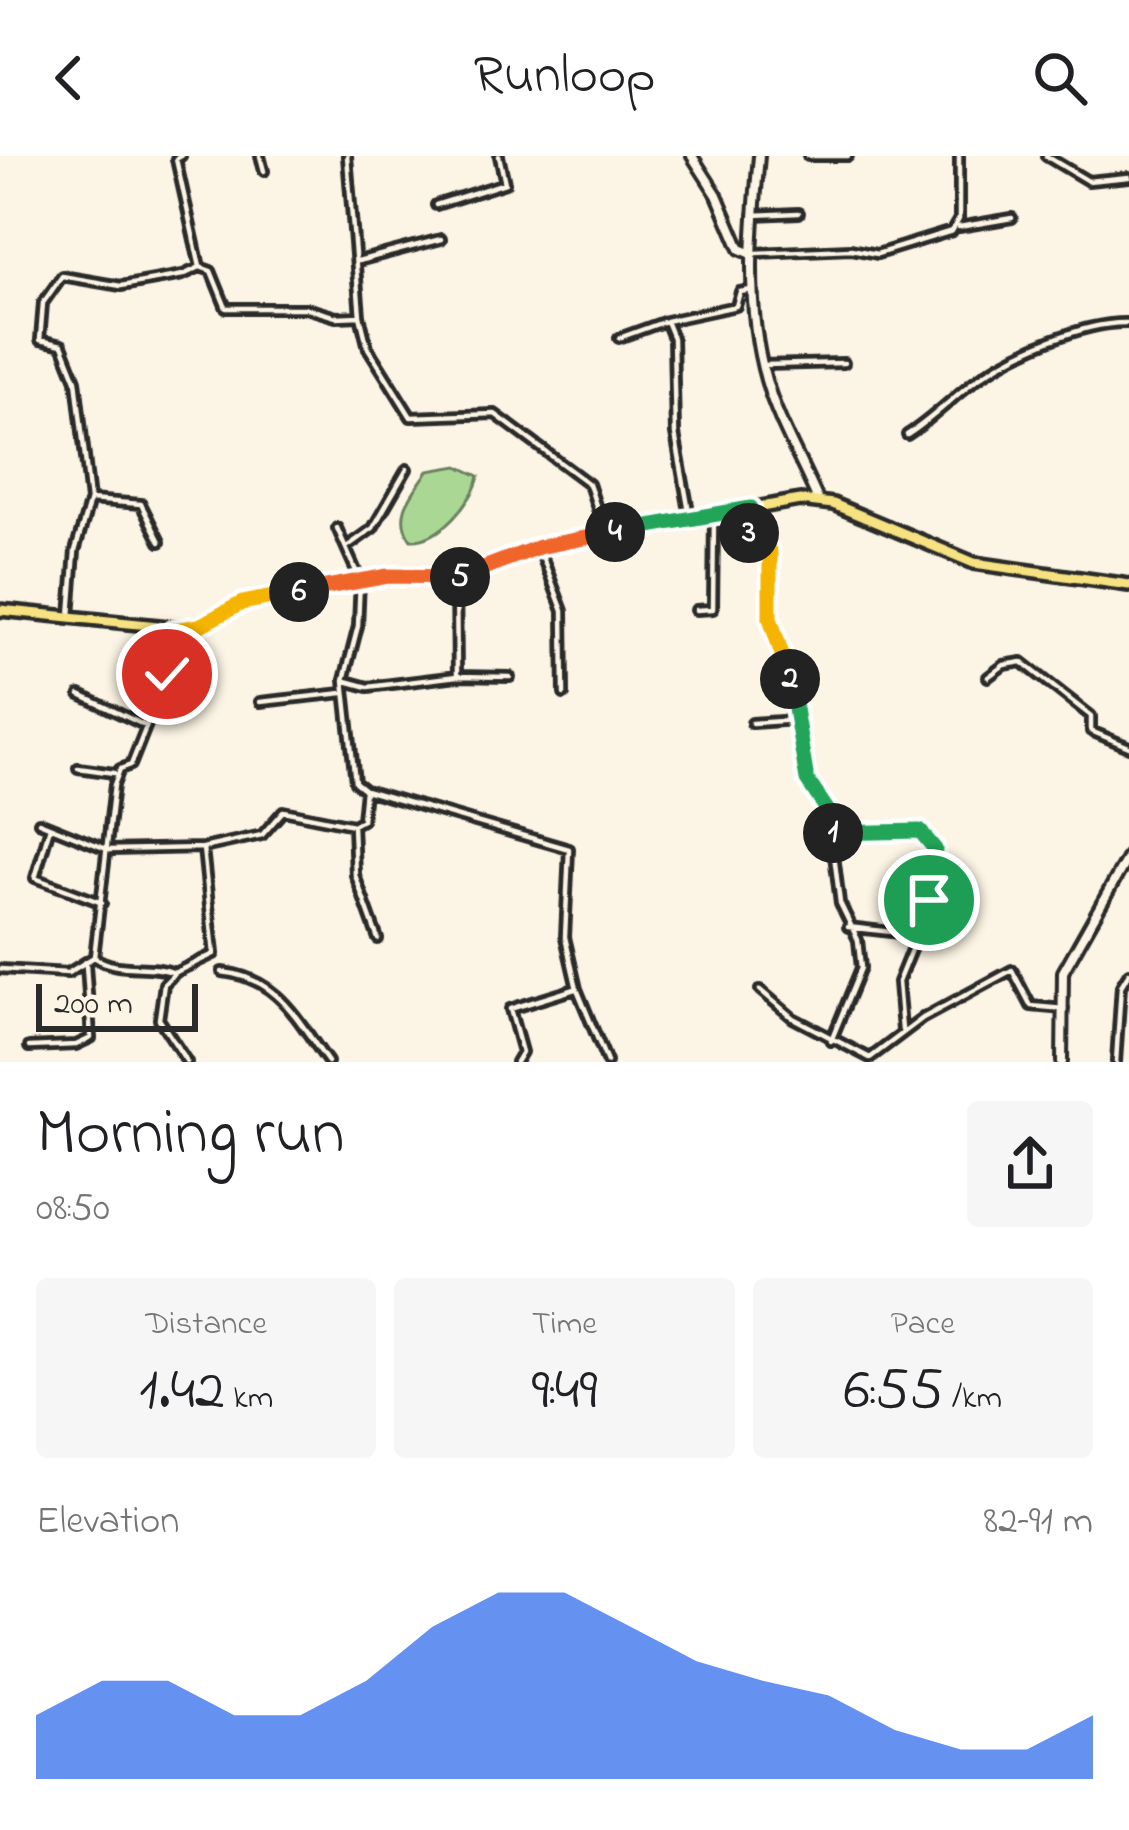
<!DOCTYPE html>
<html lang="en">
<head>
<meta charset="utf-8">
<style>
  :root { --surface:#fff; --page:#f6f6f6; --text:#202124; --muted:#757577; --accent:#2563eb }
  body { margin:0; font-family:"Indie Flower",sans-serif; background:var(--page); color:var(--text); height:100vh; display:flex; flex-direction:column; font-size:45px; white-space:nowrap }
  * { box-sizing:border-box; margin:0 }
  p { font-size:39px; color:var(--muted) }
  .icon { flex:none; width:66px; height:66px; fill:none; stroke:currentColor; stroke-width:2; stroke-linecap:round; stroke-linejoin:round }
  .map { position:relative; height:906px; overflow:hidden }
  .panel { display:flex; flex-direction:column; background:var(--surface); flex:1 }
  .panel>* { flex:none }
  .scale { position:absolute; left:36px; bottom:30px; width:162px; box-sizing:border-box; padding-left:12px; border:6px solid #2b2b2b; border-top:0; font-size:33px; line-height:42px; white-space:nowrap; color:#2b2b2b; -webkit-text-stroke:9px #fcf5e5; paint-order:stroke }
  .pin { position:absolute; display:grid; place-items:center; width:102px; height:102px; color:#fff; margin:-51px; border:6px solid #fff; border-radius:50%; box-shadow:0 3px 12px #0007 }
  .km { position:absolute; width:60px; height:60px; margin:-30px; border-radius:50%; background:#222; color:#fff; font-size:33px; line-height:60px; text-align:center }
  .round { display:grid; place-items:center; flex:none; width:126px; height:126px; border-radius:12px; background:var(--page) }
  .head { display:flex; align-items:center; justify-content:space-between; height:204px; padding:0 36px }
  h1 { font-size:66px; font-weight:600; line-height:90px }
  .metrics { display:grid; grid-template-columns:repeat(3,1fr); gap:18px; height:204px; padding:12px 36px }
  .metrics div { display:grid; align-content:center; border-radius:12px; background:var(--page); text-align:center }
  .metrics b { font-size:60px; font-weight:600 }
  .metrics small { font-size:33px; font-weight:400 }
  .metrics p { font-size:33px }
  .chart { height:336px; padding:24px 36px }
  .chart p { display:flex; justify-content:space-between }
  .chart svg { width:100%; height:216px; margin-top:12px; fill:var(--accent); opacity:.7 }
  header { display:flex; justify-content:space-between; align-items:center; height:156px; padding:0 36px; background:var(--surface); font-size:54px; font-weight:600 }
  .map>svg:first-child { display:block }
  .green { fill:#abd795; stroke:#6b8160; stroke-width:3 }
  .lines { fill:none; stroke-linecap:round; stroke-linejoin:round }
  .street-casing { stroke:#2b2b2b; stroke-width:14 }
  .secondary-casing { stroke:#2b2b2b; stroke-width:16 }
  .primary-casing { stroke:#2b2b2b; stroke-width:18 }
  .street { stroke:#fcf5e5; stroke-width:4.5 }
  .secondary { stroke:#fcf5e5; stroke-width:8 }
  .primary { stroke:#f7e281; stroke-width:9 }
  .split-1-casing { stroke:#fff; stroke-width:24 }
  .split-2-casing { stroke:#fff; stroke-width:24 }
  .split-3-casing { stroke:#fff; stroke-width:24 }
  .split-4-casing { stroke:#fff; stroke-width:24 }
  .split-5-casing { stroke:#fff; stroke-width:24 }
  .split-6-casing { stroke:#fff; stroke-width:24 }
  .split-7-casing { stroke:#fff; stroke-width:24 }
  .split-1 { stroke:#22a559; stroke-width:15 }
  .split-2 { stroke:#22a559; stroke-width:15 }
  .split-3 { stroke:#f5b400; stroke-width:15 }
  .split-4 { stroke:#22a559; stroke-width:15 }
  .split-5 { stroke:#f0652b; stroke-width:15 }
  .split-6 { stroke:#f0652b; stroke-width:15 }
  .split-7 { stroke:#f5b400; stroke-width:15 }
</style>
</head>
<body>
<header><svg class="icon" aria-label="back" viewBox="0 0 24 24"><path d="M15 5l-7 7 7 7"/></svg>Runloop<svg class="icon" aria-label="search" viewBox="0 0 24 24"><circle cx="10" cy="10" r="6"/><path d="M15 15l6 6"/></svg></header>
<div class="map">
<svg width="1129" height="906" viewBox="0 0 1129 906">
  <rect width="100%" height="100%" fill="#fcf5e5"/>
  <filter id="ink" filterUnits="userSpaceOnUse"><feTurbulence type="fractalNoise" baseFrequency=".00833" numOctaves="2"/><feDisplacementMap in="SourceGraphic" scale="24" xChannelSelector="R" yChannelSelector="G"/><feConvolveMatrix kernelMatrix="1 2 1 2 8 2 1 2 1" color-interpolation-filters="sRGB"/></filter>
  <g filter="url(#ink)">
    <path class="green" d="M 458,310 L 479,320 C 474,345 439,386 411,384 C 392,358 414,336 428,315 Z"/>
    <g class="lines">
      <g class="street-casing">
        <path id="street" d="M 181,0 L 176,3 L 200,111 L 211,115 L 226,152 L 306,152 L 336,161 L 360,160 L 368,192 L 411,261 L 495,258 L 589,328 L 605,377
          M 260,0 L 264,15
          M 347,0 L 360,160
          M 808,0 L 848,0
          M 1046,0 L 1088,25 L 1129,21
          M 436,49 L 505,27 L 499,0
          M 753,59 L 799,57
          M 959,71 L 1012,62
          M 756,97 L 851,93 L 877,98 L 952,75 L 959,63 L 959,0
          M 358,105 L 441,83
          M 619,182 L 666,165
          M 763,209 L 844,207
          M 907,279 C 932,263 951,243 973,226 C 1010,198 1084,165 1129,167
          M 90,344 L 141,348 L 160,386
          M 751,352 L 750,385 L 770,396 L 773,481 L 796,545 L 807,624 L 829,659 L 840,747 L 858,784 L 861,812 L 831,885
          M 690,361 L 675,278 L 673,182 L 666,165 L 736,150 L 740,136 L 751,134
          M 337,372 L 360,424 L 358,470 L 344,524 L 355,626 L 365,634 L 569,693 L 565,781 L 577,833 L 607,906
          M 348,390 L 373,372 L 407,313
          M 539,392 L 563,455 L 564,538
          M 696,454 L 713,453 L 714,362
          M 70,460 L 75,395 L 90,344 L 76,224 L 62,189 L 40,184 L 43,147 L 62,120 L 121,130 L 183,119 L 200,111
          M 188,473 L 201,503
          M 174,474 L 167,518 L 131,609 L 120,613 L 114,629 L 94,801 C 119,818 147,806 175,817
          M 457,520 L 510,521
          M 988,521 L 1004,509 L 1022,506 L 1091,560 L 1091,575 L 1129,591
          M 346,525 L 368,531 L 457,520 L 456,422
          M 80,539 L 146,570
          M 260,546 L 343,537
          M 752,567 L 797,564
          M 78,612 L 114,617
          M 39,666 L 109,694 L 203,692
          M 353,669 L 355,719 L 378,783
          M 50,671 L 35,722 L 102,747
          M 834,677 L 913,674 L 933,688 L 933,725 L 917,779
          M 848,771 L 917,779 L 898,826 L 902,874
          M 0,813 L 68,817 L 94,801
          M 222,816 C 279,822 297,864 328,906
          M 760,834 L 793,862 L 870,902 L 923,862 L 1012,814 L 1031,850 L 1064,853
          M 29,891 L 76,889 L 91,882 L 86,809
          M 187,906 L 159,863 L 164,828 L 176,816 L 214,798 L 203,692 L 262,679 L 283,655 L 353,669 L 362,664 L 365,634
          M 516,906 L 522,896 L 510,853 L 575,833
          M 1116,906 L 1121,830 L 1129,817"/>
      </g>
      <g class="secondary-casing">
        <path id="secondary" d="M 692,0 L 717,39 L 740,93 L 750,97
          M 759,0 C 752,75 745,150 766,224 C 778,266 801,304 818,344
          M 1062,906 L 1063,816 L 1129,699"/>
      </g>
      <g class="primary-casing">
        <path id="primary" d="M 0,454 L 188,473 L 242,447 L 388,420 L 456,422 L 539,391 L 800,344 L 833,348 L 974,407 L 1129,429"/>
      </g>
      <use href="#street" class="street"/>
      <use href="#secondary" class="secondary"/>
      <use href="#primary" class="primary"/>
    </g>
  </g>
  <g class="lines" filter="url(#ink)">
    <g class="split-1-casing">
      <path id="split-1" d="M 833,677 L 920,675 L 935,693 L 929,744"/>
    </g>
    <g class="split-2-casing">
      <path id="split-2" d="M 790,523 L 807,624 L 830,658 L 833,677"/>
    </g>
    <g class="split-3-casing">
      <path id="split-3" d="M 749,377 L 752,388 L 770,396 L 770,462 L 790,523"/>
    </g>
    <g class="split-4-casing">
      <path id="split-4" d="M 615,376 L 751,352 L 749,377"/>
    </g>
    <g class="split-5-casing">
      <path id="split-5" d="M 460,421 L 539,391 L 615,376"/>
    </g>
    <g class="split-6-casing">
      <path id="split-6" d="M 299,436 L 388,420 L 460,421"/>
    </g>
    <g class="split-7-casing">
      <path id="split-7" d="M 167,518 L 174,474 L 199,470 L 242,447 L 299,436"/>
    </g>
    <use href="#split-1" class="split-1"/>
    <use href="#split-2" class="split-2"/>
    <use href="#split-3" class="split-3"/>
    <use href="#split-4" class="split-4"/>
    <use href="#split-5" class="split-5"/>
    <use href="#split-6" class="split-6"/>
    <use href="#split-7" class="split-7"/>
  </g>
</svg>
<div class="scale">200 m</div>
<div class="pin" style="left:929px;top:744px;background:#1e9e55"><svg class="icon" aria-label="arrive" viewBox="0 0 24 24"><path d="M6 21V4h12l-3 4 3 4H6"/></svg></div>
<div class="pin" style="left:167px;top:518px;background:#d93025"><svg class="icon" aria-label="check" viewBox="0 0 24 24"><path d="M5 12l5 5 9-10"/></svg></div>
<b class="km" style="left:833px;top:677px">1</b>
<b class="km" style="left:790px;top:523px">2</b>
<b class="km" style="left:749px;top:377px">3</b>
<b class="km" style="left:615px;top:376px">4</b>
<b class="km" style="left:460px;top:421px">5</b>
<b class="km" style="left:299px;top:436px">6</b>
</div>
<section class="panel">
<div class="head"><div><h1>Morning run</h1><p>08:50</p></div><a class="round"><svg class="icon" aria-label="share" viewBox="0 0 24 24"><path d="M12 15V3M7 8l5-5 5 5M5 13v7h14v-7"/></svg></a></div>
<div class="metrics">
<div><p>Distance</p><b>1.42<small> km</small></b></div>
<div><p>Time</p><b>9:49</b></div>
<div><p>Pace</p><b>6:55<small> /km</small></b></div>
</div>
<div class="chart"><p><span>Elevation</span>82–91 m</p>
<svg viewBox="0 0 160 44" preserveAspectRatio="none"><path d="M0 44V31L10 24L20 24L30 31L40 31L50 24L60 13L70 6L80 6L90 13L100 20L110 24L120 27L130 34L140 38L150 38L160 31V44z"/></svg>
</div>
</section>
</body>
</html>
